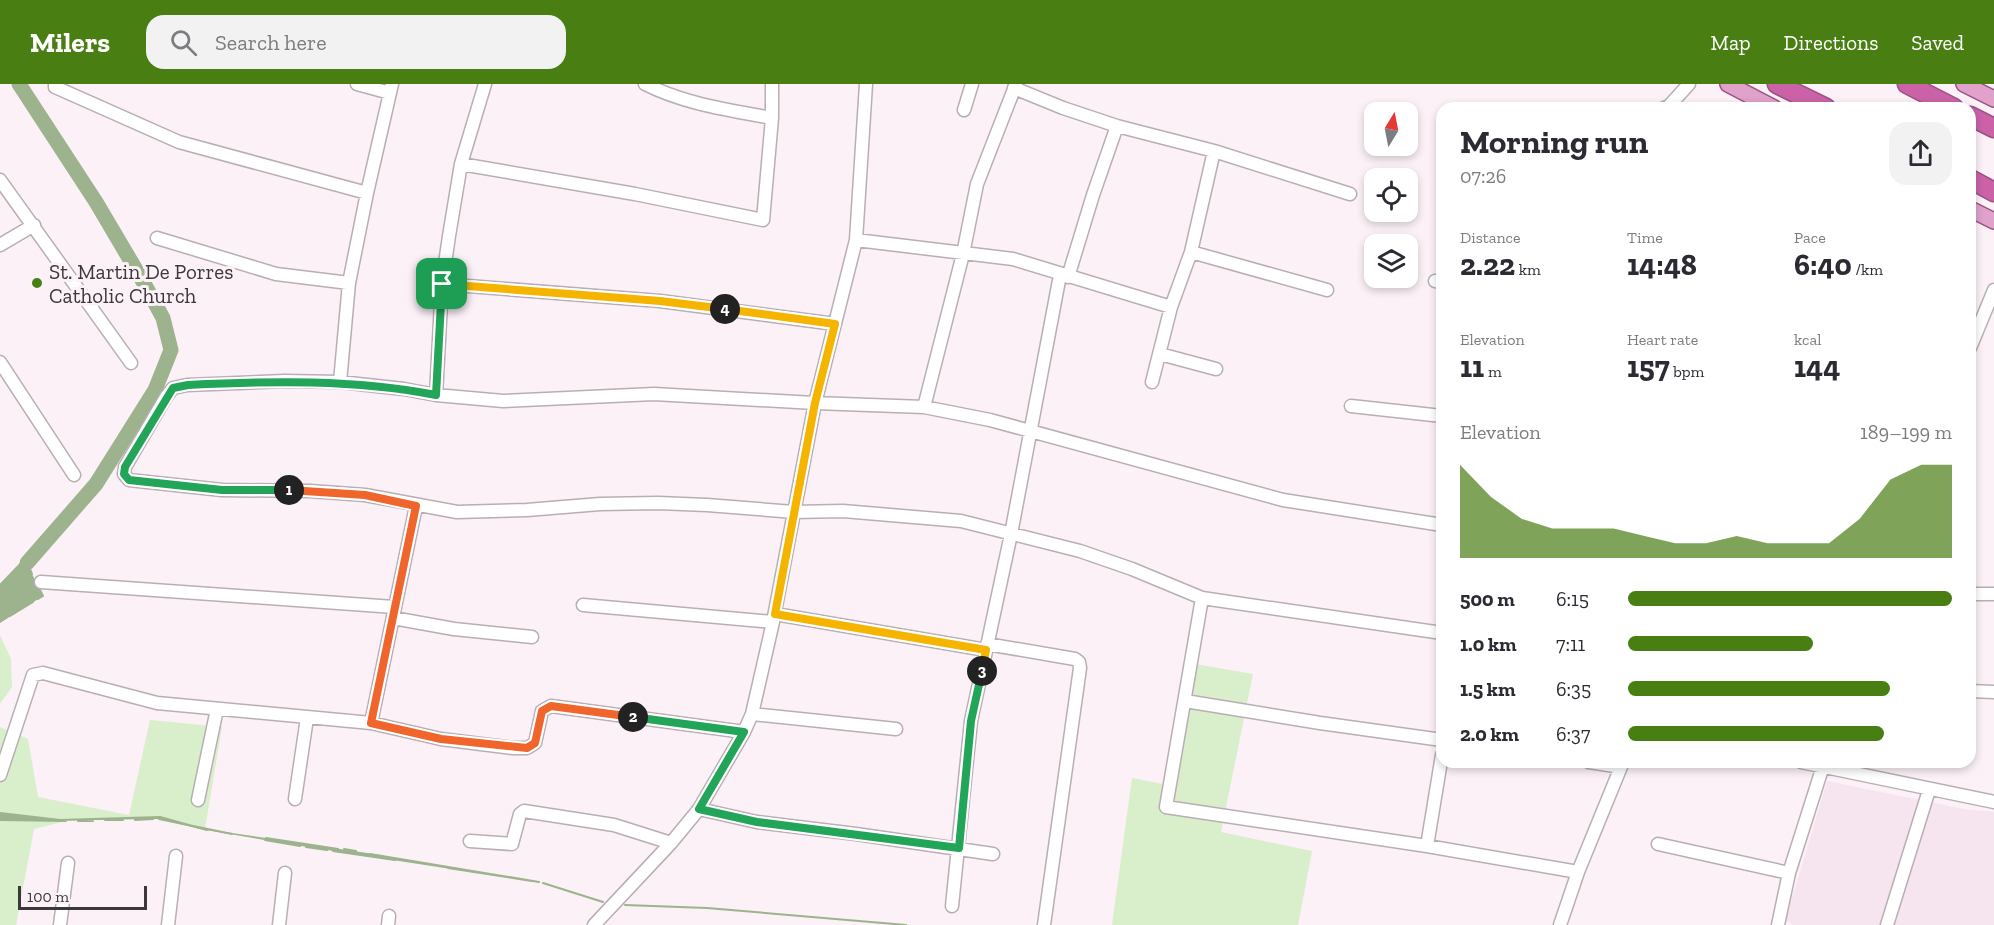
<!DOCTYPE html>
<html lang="en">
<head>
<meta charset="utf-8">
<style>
  :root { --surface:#fff; --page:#f2f2f3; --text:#2b2b33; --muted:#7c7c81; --accent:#497e13 }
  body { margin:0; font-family:"Zilla Slab",serif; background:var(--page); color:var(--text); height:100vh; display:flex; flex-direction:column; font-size:22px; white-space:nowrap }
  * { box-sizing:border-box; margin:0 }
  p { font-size:20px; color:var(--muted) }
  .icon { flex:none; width:33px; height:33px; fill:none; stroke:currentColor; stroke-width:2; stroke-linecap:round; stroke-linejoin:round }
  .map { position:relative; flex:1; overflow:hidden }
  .sheet { position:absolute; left:1436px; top:18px; width:540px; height:666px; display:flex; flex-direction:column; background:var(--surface); border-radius:18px; box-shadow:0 3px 9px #0003 }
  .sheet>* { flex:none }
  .needle { width:39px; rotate:10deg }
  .buttons { position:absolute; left:1364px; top:18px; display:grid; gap:12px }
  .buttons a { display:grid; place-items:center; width:54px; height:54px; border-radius:12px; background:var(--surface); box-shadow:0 3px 9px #0003; font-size:30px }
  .scale { position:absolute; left:18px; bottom:15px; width:129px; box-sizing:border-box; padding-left:6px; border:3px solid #3c383a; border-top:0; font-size:16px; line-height:21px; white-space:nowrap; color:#3c383a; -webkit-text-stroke:4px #fbf1f7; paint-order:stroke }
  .pin { position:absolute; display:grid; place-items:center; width:51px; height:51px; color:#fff; margin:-26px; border-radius:12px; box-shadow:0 3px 9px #0006 }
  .km { position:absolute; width:30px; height:30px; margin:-15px; border-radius:50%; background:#222; color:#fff; font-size:16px; line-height:30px; text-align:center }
  .round { display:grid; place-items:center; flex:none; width:63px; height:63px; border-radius:18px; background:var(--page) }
  .overview { display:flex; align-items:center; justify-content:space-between; height:102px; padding:0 24px }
  h1 { font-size:33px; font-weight:700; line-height:45px }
  .metrics { display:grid; grid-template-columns:repeat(3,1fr); gap:9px; height:102px; padding:6px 24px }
  .metrics div { display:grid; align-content:center }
  .metrics b { font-size:30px; font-weight:700 }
  .metrics small { font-size:16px; font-weight:400 }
  .metrics p { font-size:16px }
  .chart { height:168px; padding:12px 24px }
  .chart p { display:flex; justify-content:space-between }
  .chart svg { width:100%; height:108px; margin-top:6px; fill:var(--accent); opacity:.7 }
  ul { padding:0 24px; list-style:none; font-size:20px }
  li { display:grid; grid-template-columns:96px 72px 1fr; align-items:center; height:45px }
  li i { height:15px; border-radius:8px; background:var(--accent) }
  header { display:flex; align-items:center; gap:36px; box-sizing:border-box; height:84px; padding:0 30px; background:var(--accent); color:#fff }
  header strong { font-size:28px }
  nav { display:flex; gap:33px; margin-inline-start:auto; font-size:21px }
  .search { width:420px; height:54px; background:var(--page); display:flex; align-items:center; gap:15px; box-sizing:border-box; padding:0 21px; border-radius:18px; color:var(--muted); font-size:22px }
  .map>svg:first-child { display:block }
  .built { fill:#f6e4ee }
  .green { fill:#d9eecb }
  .water { fill:#9cb38d }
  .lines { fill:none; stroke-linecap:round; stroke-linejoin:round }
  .stream { stroke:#9cb38d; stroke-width:2 }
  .river { stroke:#9cb38d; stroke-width:15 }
  .minor-casing { stroke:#b8aeb4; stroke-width:15 }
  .major-casing { stroke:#995382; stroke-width:18 }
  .highway-casing { stroke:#995382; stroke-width:21 }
  .minor { stroke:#fff; stroke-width:12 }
  .major { stroke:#e0a1cb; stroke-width:15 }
  .highway { stroke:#cb62a8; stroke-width:18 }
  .split-1-casing { stroke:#fff; stroke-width:12 }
  .split-2-casing { stroke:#fff; stroke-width:12 }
  .split-3-casing { stroke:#fff; stroke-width:12 }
  .split-4-casing { stroke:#fff; stroke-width:12 }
  .split-5-casing { stroke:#fff; stroke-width:12 }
  .split-1 { stroke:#22a559; stroke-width:8 }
  .split-2 { stroke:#f0652b; stroke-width:8 }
  .split-3 { stroke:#22a559; stroke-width:8 }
  .split-4 { stroke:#f5b400; stroke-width:8 }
  .split-5 { stroke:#f5b400; stroke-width:8 }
  .poi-dot { fill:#497e13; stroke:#fbf1f7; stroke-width:2 }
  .labels { text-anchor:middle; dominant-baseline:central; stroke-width:6; stroke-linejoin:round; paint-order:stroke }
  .poi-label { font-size:21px; fill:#3c383a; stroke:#fbf1f7; text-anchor:start }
</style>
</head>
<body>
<header>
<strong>Milers</strong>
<div class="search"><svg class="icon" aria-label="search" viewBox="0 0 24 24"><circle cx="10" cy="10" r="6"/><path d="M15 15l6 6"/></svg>Search here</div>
<nav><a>Map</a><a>Directions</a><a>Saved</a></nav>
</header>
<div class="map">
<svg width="1994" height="841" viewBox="0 0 1994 841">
  <rect width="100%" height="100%" fill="#fbf1f7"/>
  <path class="built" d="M 1827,697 L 1963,725 L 1994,728 L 1994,841 L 1793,841 L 1786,835 Z"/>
  <path class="green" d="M 0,551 L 11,575 L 12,603 L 0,620 Z
    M 1195,580 L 1253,590 L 1221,748 L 1312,767 L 1298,841 L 1112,841 L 1132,694 L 1173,702 Z
    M 150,636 L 222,643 L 205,745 L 160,733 L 60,736 L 0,729 L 0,643 L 28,655 L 38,713 L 129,731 Z
    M 0,736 L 66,737 L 34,745 L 16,841 L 0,841 Z"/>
  <path class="water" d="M 26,474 L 27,480 L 43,512 L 0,539 L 0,501 Z
    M 0,729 L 60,736 L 160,733 L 205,745 L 367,769 L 543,799 L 288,760 L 200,745 L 159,735 L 6,737 L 0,736 Z"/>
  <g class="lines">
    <path class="stream" d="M 0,501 L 26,474 L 32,490
      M 38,515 L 43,512 L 40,506
      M 10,532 L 33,518
      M 0,729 L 60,736 L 160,733 L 207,746
      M 159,735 L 232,750
      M 0,736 L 66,737
      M 105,736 L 123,736
      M 135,736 L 153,735
      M 78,737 L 93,737
      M 266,754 L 338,765
      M 265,756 L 300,762
      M 306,763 L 327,766
      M 344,765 L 356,767
      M 333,767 L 395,776
      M 370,770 L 539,798
      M 448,784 L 532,797
      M 543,799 L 603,818
      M 625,821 L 707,824 L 906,841"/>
    <path class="river" d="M 19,0 L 96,118 L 145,201 L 163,234 L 171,266 L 155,306 L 96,400 L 27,479"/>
    <g class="minor-casing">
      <path id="minor" d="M 55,0 L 55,3 L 179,58 L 367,109
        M 357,0 L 390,9
        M 645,0 C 685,20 728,26 772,34
        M 1014,4 L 1063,24 L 1117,42 L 1214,67 L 1350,110
        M 1664,24 L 1669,22 L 1689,0
        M 964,26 L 972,0
        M 461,80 L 635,110 L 763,136 L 772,34 L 772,0
        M 0,96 L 131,279
        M 157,154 L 276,190 L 349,199
        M 856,156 L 1013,175 L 1171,223
        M 0,161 L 34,141
        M 1191,168 L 1327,206
        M 1068,193 L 1093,111 L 1117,42
        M 1435,197 L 1442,198
        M 442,200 L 660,217 L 835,240
        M 1970,264 L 1994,206
        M 1160,270 L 1216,285
        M 0,278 L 74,391
        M 340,298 L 349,199 L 367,109 L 392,0
        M 1152,298 L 1171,223 L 1191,168 L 1214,67
        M 436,311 L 442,200 L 449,152 L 461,80 L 485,0
        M 1351,322 L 1442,332
        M 924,323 L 963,170 L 977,100 L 1016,0
        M 1442,441 L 1283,416 L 990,336 L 924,323 L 815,319 L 654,310 L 503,317 L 436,311 L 404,305 L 340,298 L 284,297 L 187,301 L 173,304 L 166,313 L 125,383 L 124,390 L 129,396 L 222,406 L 310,407 L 365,411 L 457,428 L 527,426 L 600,420 L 658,419 L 707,421 L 794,428 L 843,427 L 961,437 L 1080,467 L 1132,485 L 1202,514 L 1442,549
        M 41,498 L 394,523
        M 1970,510 L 1994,510
        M 1202,514 L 1166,723 L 1427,762 L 1578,788
        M 583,521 L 773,538
        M 775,530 L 986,566
        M 393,534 L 454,545 L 532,553
        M 987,560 L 1075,575 L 1079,578 L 1080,584 L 1044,841
        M 1970,607 L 1994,608
        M 1185,617 L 1320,639 L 1442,656
        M 752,630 L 896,645
        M 371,639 L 416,422
        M 1589,678 L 1621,683
        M 1801,678 L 1994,718
        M 0,691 L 33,591 L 43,589 L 157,619 L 371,639 L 441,655 L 513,664 L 527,664 L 535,659 L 542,627 L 551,622 L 744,648
        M 295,715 L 307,634
        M 198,716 L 217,625
        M 699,725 L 757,738 L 856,750 L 993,770
        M 470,757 L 512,760 L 520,730 L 524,727 L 614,741 L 671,759
        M 1658,760 L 1789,789
        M 1427,762 L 1442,671
        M 952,822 L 971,637 L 1011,450 L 1060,191
        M 60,841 L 68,779
        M 168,841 L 176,772
        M 279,841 L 285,789
        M 388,841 L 389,832
        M 594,841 L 671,759 L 699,725 L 744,648 L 752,630 L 773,538 L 815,319 L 856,156 L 866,0
        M 1560,841 L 1578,788 L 1623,678
        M 1778,841 L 1789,789 L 1823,682
        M 1887,841 L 1929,706"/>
    </g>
    <g class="major-casing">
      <path id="major" d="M 1728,0 L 1774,24
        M 1964,0 L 1994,15
        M 1970,125 L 1994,137"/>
    </g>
    <g class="highway-casing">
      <path id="highway" d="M 1777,0 L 1826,24
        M 1907,0 L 1954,24
        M 1970,32 L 1994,44
        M 1970,95 L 1994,108"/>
    </g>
    <use href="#minor" class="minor"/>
    <use href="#major" class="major"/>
    <use href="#highway" class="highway"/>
  </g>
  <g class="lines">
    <g class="split-1-casing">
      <path id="split-1" d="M 289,406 L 222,406 L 129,396 L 124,390 L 125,383 L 173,304 L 188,301 C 271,297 353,295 436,311 L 442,200"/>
    </g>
    <g class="split-2-casing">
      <path id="split-2" d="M 289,406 L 365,411 L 416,422 L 371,639 L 441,655 L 527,664 L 535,659 L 542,627 L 551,622 L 633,633"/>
    </g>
    <g class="split-3-casing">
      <path id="split-3" d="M 633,633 L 744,648 L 699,725 L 757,738 L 959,764 L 971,637 L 982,587"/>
    </g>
    <g class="split-4-casing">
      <path id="split-4" d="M 725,225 L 835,240 L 815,319 L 775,530 L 986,566 L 982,587"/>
    </g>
    <g class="split-5-casing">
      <path id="split-5" d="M 442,200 L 660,217 L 725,225"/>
    </g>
    <use href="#split-1" class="split-1"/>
    <use href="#split-2" class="split-2"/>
    <use href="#split-3" class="split-3"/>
    <use href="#split-4" class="split-4"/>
    <use href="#split-5" class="split-5"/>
  </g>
  <circle class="poi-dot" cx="37" cy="199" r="6"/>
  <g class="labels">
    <g class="poi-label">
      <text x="49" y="187">St. Martin De Porres<tspan x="49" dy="24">Catholic Church</tspan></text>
    </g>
  </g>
</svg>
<div class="buttons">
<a><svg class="needle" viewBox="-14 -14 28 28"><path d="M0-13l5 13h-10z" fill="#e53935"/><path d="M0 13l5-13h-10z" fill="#7c7c81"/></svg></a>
<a><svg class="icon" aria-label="locate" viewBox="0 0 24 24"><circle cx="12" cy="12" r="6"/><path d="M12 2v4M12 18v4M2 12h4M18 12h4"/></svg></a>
<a><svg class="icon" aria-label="layers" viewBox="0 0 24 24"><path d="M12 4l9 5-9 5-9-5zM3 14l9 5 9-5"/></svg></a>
</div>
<div class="scale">100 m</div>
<div class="pin" style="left:442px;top:200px;background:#1e9e55"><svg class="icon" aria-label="arrive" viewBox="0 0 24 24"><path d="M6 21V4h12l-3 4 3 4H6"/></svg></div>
<b class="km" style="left:289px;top:406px">1</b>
<b class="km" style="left:633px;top:633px">2</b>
<b class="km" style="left:982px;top:587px">3</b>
<b class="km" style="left:725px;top:225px">4</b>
<section class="sheet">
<div class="overview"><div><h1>Morning run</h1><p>07:26</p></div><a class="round"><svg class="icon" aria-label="share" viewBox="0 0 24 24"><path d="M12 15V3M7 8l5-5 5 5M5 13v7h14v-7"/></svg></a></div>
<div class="metrics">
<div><p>Distance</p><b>2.22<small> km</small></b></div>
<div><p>Time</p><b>14:48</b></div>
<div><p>Pace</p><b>6:40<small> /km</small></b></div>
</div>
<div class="metrics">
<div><p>Elevation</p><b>11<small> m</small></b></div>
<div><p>Heart rate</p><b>157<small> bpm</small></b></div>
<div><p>kcal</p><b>144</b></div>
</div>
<div class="chart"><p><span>Elevation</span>189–199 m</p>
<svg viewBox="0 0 160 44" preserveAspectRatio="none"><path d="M0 44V6L10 19L20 28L30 32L40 32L50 32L60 35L70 38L80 38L90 35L100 38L110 38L120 38L130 28L140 12L150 6L160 6V44z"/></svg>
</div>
<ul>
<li><b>500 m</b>6:15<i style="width:100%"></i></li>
<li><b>1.0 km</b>7:11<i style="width:57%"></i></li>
<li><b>1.5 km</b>6:35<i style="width:81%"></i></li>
<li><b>2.0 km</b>6:37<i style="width:79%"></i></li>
</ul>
</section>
</div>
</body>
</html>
